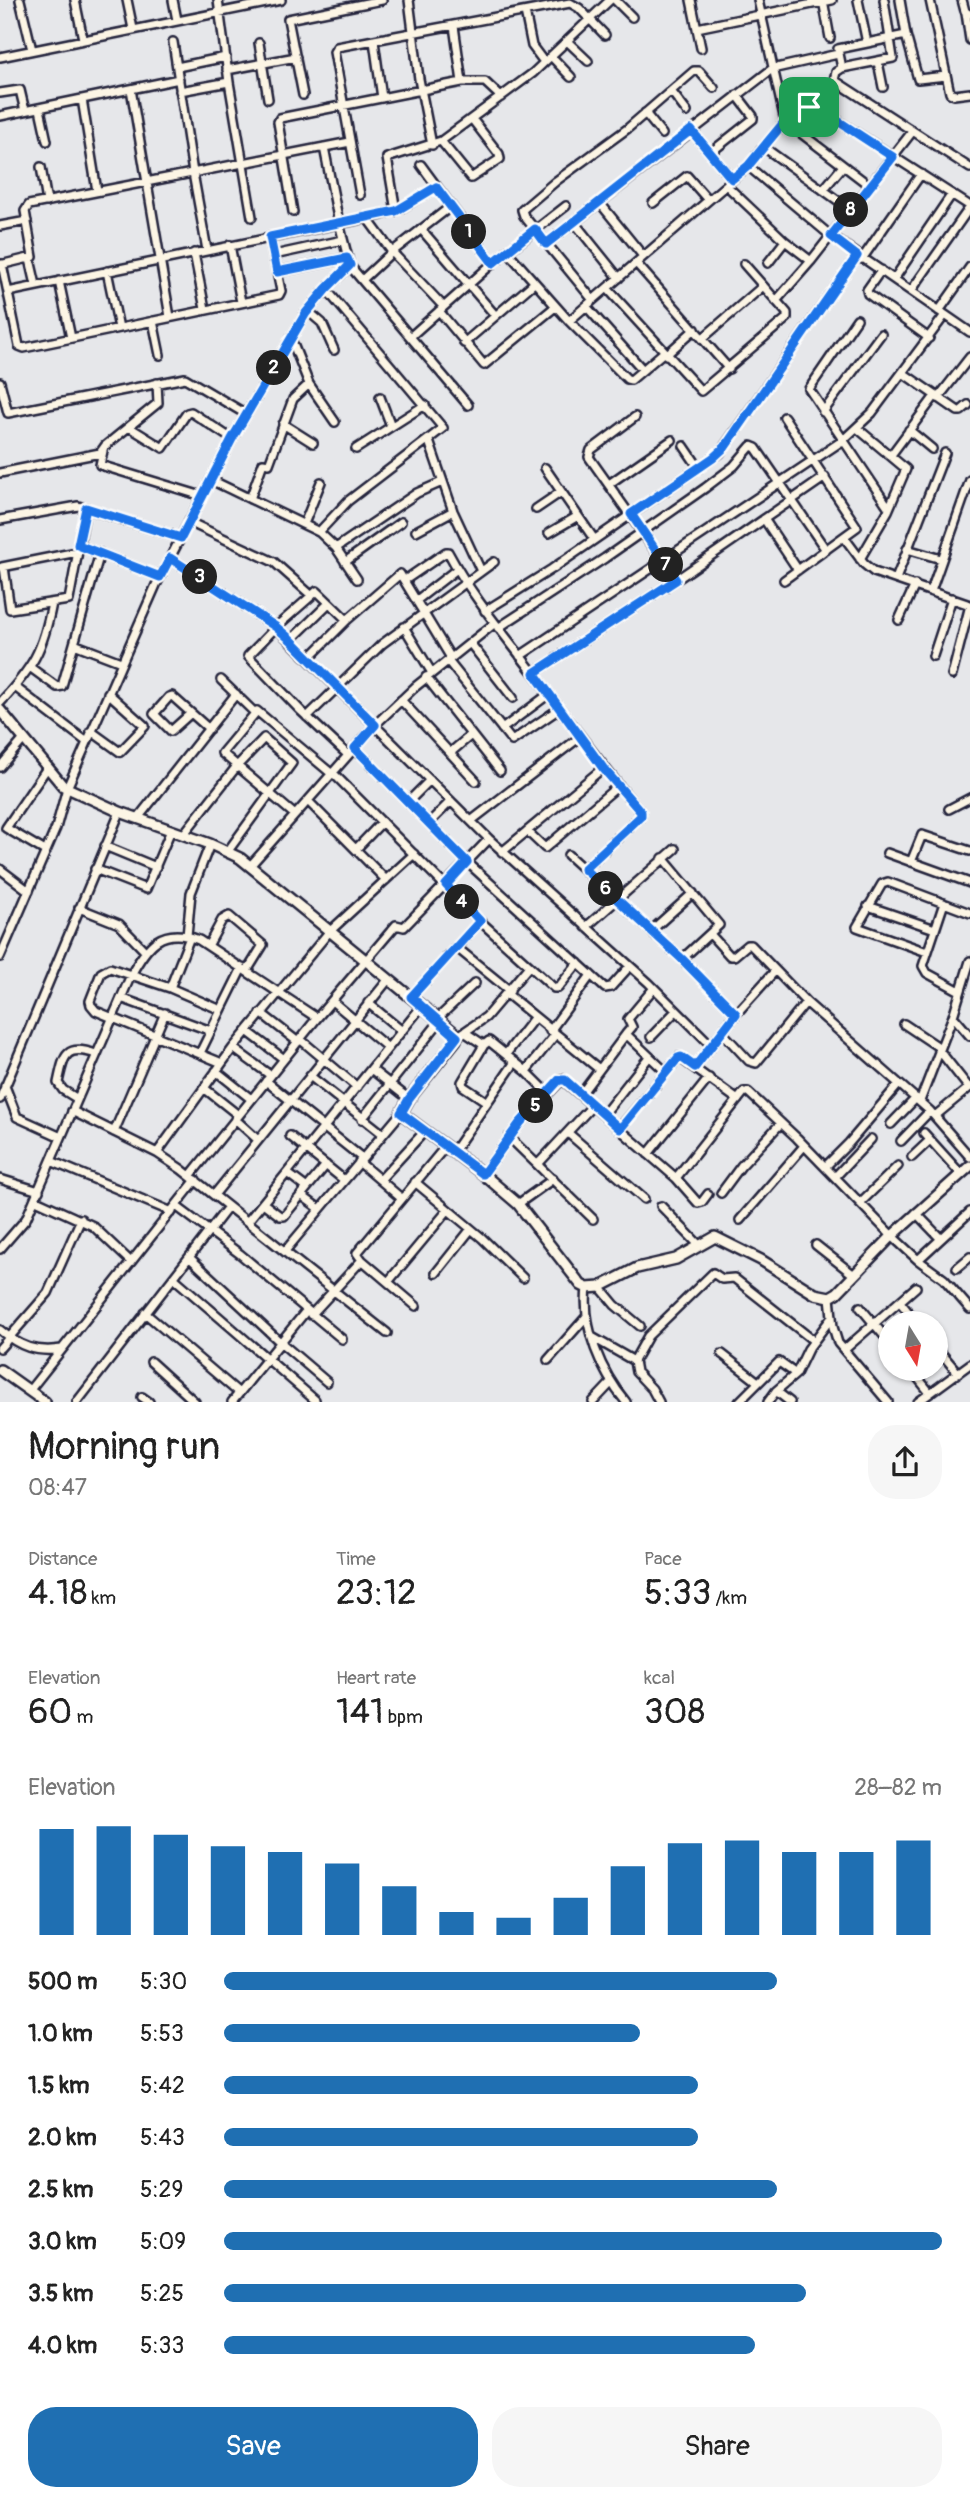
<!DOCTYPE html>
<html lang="en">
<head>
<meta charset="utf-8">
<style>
  :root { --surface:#fff; --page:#f6f6f6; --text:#222; --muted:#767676; --accent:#1f6fb2 }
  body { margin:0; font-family:Pangolin,sans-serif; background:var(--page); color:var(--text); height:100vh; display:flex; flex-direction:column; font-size:26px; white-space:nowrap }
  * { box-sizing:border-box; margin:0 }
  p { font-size:23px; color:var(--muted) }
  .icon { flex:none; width:38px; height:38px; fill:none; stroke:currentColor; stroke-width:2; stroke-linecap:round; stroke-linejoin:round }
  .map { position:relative; height:1402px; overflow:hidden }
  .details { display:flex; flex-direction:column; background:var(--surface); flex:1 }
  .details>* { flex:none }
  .needle { width:46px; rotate:169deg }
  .fabs { position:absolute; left:878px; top:1311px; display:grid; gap:14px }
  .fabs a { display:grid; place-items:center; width:70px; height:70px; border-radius:50%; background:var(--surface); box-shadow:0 2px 5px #0004; font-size:35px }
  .pin { position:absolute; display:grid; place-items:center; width:60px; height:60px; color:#fff; margin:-30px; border-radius:14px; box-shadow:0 4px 10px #0006 }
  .km { position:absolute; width:35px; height:35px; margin:-18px; border-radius:50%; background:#222; color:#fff; font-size:19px; line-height:35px; text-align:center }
  .round { display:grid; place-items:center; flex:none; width:74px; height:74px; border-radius:28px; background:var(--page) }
  .head { display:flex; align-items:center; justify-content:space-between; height:119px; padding:0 28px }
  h1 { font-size:38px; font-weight:600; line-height:52px }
  .stats { display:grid; grid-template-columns:repeat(3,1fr); gap:10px; height:119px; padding:7px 28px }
  .stats div { display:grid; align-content:center }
  .stats b { font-size:35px; font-weight:600 }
  .stats small { font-size:19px; font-weight:400 }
  .stats p { font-size:19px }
  .chart { height:196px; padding:14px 28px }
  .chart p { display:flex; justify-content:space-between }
  .chart svg { width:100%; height:126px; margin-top:7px; stroke:var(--accent); stroke-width:6 }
  .cta { display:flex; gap:14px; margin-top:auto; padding:14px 28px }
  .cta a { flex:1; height:80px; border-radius:28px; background:var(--accent); color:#fff; font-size:28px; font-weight:600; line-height:80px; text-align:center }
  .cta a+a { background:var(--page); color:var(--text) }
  ul { padding:0 28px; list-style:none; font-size:23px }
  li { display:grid; grid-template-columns:112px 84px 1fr; align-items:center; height:52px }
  li i { height:18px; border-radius:9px; background:var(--accent) }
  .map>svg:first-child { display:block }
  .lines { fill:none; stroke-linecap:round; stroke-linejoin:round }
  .minor-casing { stroke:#22223b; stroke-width:12 }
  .tertiary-casing { stroke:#22223b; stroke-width:14 }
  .minor { stroke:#fcf5e5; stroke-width:7 }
  .tertiary { stroke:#fcf5e5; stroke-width:9 }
  .route-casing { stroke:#fff; stroke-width:14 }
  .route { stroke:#1a73e8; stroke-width:9 }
</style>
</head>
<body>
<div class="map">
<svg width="970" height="1402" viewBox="0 0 970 1402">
  <rect width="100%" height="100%" fill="#e6e7ea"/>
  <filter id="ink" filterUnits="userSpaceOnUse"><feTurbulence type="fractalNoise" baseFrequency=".0143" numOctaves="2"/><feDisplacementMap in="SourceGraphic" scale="14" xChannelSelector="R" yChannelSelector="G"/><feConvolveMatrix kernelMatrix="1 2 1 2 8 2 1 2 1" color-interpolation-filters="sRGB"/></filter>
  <g filter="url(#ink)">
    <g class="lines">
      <g class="minor-casing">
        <path id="minor" d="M 20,0 L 32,50
          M 75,0 L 83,39
          M 127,0 L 133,29
          M 173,0 L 177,20
          M 218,0 L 229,82 L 252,217
          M 409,0 L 419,79 L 432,145
          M 615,0 L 632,17
          M 691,0 L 701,48
          M 758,0 L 785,121 L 870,186
          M 823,0 L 830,38
          M 858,0 L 867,43
          M 884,0 L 893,58 L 842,68 L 836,72 L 834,80 L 970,168
          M 930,0 L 950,93 L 954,95 L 970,93
          M 962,0 L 965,11 L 969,14
          M 525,12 L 532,46 L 544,62
          M 966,13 L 970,40
          M 454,26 L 462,82
          M 697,28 L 832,0
          M 906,35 L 918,79 L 946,76
          M 374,41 L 382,98
          M 567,41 L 588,61
          M 173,42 L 193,173 L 207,250
          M 259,43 L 268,99
          M 551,56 L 571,77
          M 0,57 L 281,0
          M 878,62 L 883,87
          M 177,67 L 226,57
          M 842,68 L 838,49 L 906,35 L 900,0
          M 227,70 L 296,57
          M 131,89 L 170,317
          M 180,91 L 229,82
          M 671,91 L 687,112
          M 0,93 L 20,90 L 25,111
          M 303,95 L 288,19 L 382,0
          M 82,99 L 97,191
          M 40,109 L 47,141
          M 645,113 L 662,134
          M 0,116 L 179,79
          M 793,128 L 809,107 L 815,106 L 970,206
          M 691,130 L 732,179
          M 441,141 L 471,178 L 500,159 L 499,154 L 472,119
          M 765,148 L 851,210
          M 710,153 L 753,119 L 753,116 L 737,95
          M 421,165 L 493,263
          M 748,166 L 831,236 L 970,332
          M 41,167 L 47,202
          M 726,185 L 785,241 L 811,261
          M 823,190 L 843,166
          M 360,195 L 334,52 L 337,47 L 570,3 L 579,8 L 605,35
          M 600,203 L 643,256
          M 653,203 L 687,176 L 708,200
          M 396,211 L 387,158 L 441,141 L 533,73 L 610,0
          M 293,212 L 278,122 L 280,118 L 462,82 L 485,82 L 501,97
          M 367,218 L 392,252 L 443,306
          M 574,222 L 619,278
          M 0,226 L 27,221
          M 421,229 L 495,315
          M 546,244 L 772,69 L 838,54
          M 230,245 L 241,302
          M 507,251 L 569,321 L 627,379 L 631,380 L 664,352
          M 194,253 L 205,309
          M 274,255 L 343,240
          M 30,259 L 36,285
          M 862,259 L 921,174
          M 636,263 L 729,369
          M 768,263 L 785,241
          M 2,264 L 19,346 L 24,348 L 279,295 L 281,291 L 270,237
          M 744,264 L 787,313 L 787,318 L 701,391 L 607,288 L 748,166 L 785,121
          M 0,265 L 33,257 L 25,211 L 29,205 L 350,142
          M 350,266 L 468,405
          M 881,270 L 867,290 L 868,294 L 929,338
          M 107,271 L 119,328
          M 277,272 L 347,258
          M 894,279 L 952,194
          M 362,280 L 392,252 L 450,207
          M 59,281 L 71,338
          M 911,291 L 970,207
          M 8,292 L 381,215 L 402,208 L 436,187
          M 593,300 L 524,216 L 522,210 L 556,181 L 627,129 L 694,71 L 699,71 L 714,88
          M 776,301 L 811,261 L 912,132
          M 586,306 L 643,370
          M 308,311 L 322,323 L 334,350
          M 439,311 L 484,365 L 555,307
          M 939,311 L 970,267
          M 857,319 L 809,389 L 889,508
          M 153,321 L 160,355
          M 569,321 L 607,288
          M 411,336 L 493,263 L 566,206
          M 703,338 L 763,286
          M 291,339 L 309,384 L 335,422
          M 464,343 L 534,283
          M 666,355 L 695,329
          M 903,373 L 958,411 L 961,411 L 968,405
          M 0,382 L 8,413 L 185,378 L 246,414
          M 380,397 L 391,426
          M 938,398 L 970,357
          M 823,412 L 881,334
          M 635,417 L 591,450 L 589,457 L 676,580
          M 283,424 L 313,443
          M 129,427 L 163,448 L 187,413 L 191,412 L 232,439
          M 857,428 L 906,469 L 888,511 L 860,559
          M 909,430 L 932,449
          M 429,441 L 453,511 L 481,571
          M 684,446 L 699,468
          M 356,449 L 425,405
          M 103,451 L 100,465 L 202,496
          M 891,455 L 935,396
          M 545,468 L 594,539
          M 0,473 L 100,453 L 105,446 L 158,403 L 157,383
          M 211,480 L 319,532 L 336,548 L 357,579
          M 609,484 L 672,440
          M 250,499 L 263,463 L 269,464 L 293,399 L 309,384
          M 536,509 L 561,492
          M 764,519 L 798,570
          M 0,520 L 78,506 L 181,538
          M 189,522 L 274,562 L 311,595
          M 304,524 L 321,482
          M 416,531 L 453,511
          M 319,532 L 348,501 L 443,428 L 326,289
          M 549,533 L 578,516
          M 844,537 L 864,564 L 874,572 L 970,605
          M 78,545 L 160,577
          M 336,548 L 417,493 L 442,482
          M 907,549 L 941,559
          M 170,558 L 276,627 L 489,839 L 649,983 L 711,1045
          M 345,562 L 401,522
          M 2,567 L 77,552
          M 4,567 L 10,609 L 69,600 L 86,508
          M 896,579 L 945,453
          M 405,580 L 446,552 L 448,552 C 472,597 505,635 535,675 C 570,722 603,768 641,812 L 641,816 L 584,869
          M 784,580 L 857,527 L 784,417
          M 931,591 L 970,480
          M 417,600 L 457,569
          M 485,611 L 552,569 L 720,453 L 857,256
          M 347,620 L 317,591 L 276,627 L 248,656 L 301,711 L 348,755
          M 899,620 L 915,585
          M 404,627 L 432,673
          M 498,628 L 605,558 L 705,488 L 734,466 L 751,446 L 756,448 L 826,550
          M 291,640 L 329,603
          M 470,643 L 513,698
          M 74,644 L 121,662
          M 520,656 L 842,441 L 872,413 L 945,315
          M 933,656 L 952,598
          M 309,658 L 347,620 L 400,574 L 451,658
          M 448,661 L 512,741 L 559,709
          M 31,668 L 57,687 L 62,686 L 100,553
          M 534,673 L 676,580 L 825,477
          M 952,675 L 970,605
          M 426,677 L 500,771
          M 221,680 L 255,713
          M 15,687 L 87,742
          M 401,700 L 476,781
          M 0,703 C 33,667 43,651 52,603
          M 191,713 L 171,731 L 154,714 L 169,697 L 172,696 L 209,729
          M 307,717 L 382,644 L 494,562
          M 502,729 L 549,694
          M 91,731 L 120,752 L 145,726 L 108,693
          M 355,748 L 467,862 L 605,988 L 611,987 L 630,966
          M 451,752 L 471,735
          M 0,767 L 24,739
          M 333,773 L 480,921 L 554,988 L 558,988 L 578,963
          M 308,801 L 386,880
          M 409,801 L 430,780
          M 949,809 L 970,798
          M 295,815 L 222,753 L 257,711 L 332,774
          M 138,818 L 236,694
          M 471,821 L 580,737
          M 429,823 L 451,801
          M 527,831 L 545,848 L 618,786
          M 183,835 L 237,766 L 264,738 L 292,763 L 228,851
          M 105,846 L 156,867
          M 356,849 L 382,822
          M 45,851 L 6,828 L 47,768
          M 502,852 L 603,768
          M 887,853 L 970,883
          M 568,855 L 682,959 L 736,1014
          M 663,858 L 719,925 L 682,959
          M 911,862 L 922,835 L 970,851
          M 250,866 L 375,725 L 415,687 L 495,623
          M 0,869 L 29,891
          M 95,869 L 146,889 L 171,830
          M 944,903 L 923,966 L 927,973 L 960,991
          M 868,906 L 935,929
          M 79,908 L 119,924 L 144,950
          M 586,927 L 675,849
          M 652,930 L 693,893
          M 710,934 L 730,956 L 734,956 L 747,945 L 751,945 L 806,1002 L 930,1111 L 970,1157
          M 187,936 L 191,893 L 210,844
          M 208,946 L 222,920 L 229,916 L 263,945 L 247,971
          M 456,947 L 510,991
          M 927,952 L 857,927 L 882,884 L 888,882 L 970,913
          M 0,957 L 56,828 L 67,788 L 156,585 L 232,439 L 306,313 L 326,289 L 350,266 L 339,223 L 324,147
          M 170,988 L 190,937
          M 507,994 L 599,1069
          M 411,997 L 480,921
          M 121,998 L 211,1031
          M 332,1001 L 388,1048
          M 368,1003 L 402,1031
          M 221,1010 L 170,988 L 110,968 L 101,973 L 90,1001 L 91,1005 L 96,1011 L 222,1063
          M 261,1013 L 298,1042
          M 953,1016 L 970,1036
          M 437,1019 L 475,983
          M 904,1024 L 940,1048
          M 247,1031 L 284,1059
          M 550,1031 L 591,975
          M 722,1032 L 749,1061 L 756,1063 L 806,1002
          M 466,1033 L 484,1045
          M 626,1034 L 632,1027 L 628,1019 L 654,988
          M 457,1037 L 486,1017 L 529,966
          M 651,1037 L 676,1011
          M 300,1039 L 357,1087
          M 233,1048 L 270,1075
          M 939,1050 L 969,1088
          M 200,1053 L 242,968
          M 506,1054 L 534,1018
          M 695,1067 L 736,1014 L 775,971
          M 371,1069 L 409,1099
          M 216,1071 L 251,1099
          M 526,1071 L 555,1035
          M 310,1076 L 383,1134
          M 266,1081 L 362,1158
          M 5,1086 L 17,1117 L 61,1137
          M 204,1088 L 238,1115
          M 581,1094 L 626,1034 L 666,1072
          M 76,1098 L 63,1090 L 58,1083 C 64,1055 65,1044 96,1054
          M 0,1099 L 120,812
          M 920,1101 L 953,1016 L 970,961
          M 487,1102 L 463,1086 L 462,1082 L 484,1045 L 489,1041 L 526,1071 L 548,1093
          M 72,1111 L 157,1153 L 181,1169 L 387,1333
          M 604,1114 L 649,1057
          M 935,1116 L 970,1087
          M 235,1119 L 258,1140
          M 362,1119 L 440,1021
          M 891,1124 L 916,1098
          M 619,1129 L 679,1057 L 738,1100
          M 114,1132 L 165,1013
          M 568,1133 L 644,1199
          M 924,1133 L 961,1174
          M 290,1136 L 344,1180
          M 509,1137 L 593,1219
          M 901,1141 L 930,1111
          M 453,1152 L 515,1062
          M 157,1153 L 233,1048 L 329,932 L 414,854
          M 648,1154 L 709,1078
          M 912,1157 L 930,1140
          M 51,1161 L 172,1212
          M 359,1162 L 401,1198
          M 538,1164 L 593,1105
          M 825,1167 L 849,1143 L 899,1084
          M 287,1173 L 307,1188
          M 483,1174 L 520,1123 L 562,1079 L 676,1178 L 698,1203 L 702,1202 L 708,1194
          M 190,1176 L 317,1018
          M 835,1177 L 871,1139
          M 676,1178 L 744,1092 L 748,1092 L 797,1138 L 892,1236 L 918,1260 L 944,1279 L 970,1309
          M 0,1179 L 39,1191
          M 380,1180 L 424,1132
          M 415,1182 L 482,1238 L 523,1278
          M 721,1193 L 741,1166 L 781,1123
          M 214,1195 L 388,980
          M 301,1195 L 320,1209
          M 36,1200 L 93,1226 L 131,1262
          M 861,1202 L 898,1166
          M 263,1203 L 280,1216 L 284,1216 L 326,1165
          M 518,1204 L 553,1179
          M 176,1206 L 240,1254 L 342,1339
          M 661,1206 L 699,1245
          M 916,1213 L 940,1238
          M 740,1220 L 804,1146
          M 248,1221 L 422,1006
          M 816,1245 L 854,1275
          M 0,1249 L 26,1219 L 131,975 C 147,945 162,925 199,940 L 317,1018 L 396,925 L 404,927 L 489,839
          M 285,1251 L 401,1113
          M 190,1258 L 279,1341 L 327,1382
          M 918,1260 L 970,1212
          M 957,1268 L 970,1257
          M 436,1273 L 471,1229
          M 174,1278 L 315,1400
          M 388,1282 L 448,1210
          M 600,1287 L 615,1305 L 640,1326
          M 587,1288 C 582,1328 601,1372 626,1402
          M 830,1297 L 833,1327 L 838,1343 L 888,1402
          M 900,1302 L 917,1323
          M 416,1306 L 362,1260 L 357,1253 L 445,1147
          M 860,1307 L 891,1344
          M 145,1313 L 239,1393
          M 311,1315 L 362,1260
          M 0,1330 C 20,1347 36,1353 62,1349
          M 592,1337 L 634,1361
          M 936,1347 L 958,1373
          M 0,1348 L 48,1293 L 81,1219
          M 844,1350 L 916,1287
          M 722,1354 L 758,1382
          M 548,1360 L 587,1316
          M 151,1362 L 195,1402
          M 910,1368 L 930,1393
          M 29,1391 L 196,1180
          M 776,1391 L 790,1402
          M 142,1397 L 149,1402
          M 77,1402 L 228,1207
          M 232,1402 L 306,1311
          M 593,1402 L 610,1384
          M 659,1402 L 652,1389 L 636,1372 L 634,1361 L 648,1336 L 713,1273 L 722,1279 L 734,1278 L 814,1341
          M 739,1402 L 779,1362 L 796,1374
          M 768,1402 L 776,1391 L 796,1374 L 808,1349 L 832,1317
          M 918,1402 L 970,1364"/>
      </g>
      <g class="tertiary-casing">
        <path id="tertiary" d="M 0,710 L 63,786 L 120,812 L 210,844 L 240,858 L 456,1034 L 456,1040 L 409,1099 L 401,1113 L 483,1174 L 518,1204 L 581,1285 L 587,1288 L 600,1287 L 637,1268 L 676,1259 L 715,1237 L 761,1260 L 815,1294 L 830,1297 L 837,1293 L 892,1236 L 970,1166
          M 0,1370 L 45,1402"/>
      </g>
      <use href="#minor" class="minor"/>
      <use href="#tertiary" class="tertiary"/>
    </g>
  </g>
  <g class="lines" filter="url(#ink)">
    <g class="route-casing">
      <path id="route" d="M 815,106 L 893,157 L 831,236 L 857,256 L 725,447 L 713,458 L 631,514 L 676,580 L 534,673 L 603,768 L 641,812 L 641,816 L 584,869 L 682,959 L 736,1014 L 695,1067 L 681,1057 L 678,1058 L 620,1129 L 565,1080 L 559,1080 L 520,1123 L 483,1174 L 401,1113 L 409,1099 L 457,1037 L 411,997 L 480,921 L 446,885 L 467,862 L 355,748 L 375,725 L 291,640 L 276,627 L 170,558 L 160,577 L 78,545 L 86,508 L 181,538 L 232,439 L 306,313 L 326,289 L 350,265 L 347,258 L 277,272 L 270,237 L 396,211 L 436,187 L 493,263 L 535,229 L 546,244 L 691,130 L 732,179 L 748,166 L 785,121 L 793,128 L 809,107 Z"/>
    </g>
    <use href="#route" class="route"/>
  </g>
</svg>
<div class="fabs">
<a><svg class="needle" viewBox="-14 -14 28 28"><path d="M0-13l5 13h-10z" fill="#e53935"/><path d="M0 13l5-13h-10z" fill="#767676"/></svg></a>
</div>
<div class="pin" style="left:809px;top:107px;background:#1e9e55"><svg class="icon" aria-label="arrive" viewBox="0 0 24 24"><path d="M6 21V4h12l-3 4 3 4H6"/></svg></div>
<b class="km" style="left:469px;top:232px">1</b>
<b class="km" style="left:274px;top:368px">2</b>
<b class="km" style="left:200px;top:577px">3</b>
<b class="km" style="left:462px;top:902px">4</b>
<b class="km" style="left:536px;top:1106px">5</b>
<b class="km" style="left:606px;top:889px">6</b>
<b class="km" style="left:666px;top:565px">7</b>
<b class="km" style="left:851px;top:210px">8</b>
</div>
<section class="details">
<div class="head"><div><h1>Morning run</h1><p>08:47</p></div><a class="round"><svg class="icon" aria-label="share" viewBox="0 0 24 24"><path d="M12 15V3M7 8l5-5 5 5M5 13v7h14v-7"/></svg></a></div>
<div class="stats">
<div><p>Distance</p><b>4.18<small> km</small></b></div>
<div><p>Time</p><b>23:12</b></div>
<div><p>Pace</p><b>5:33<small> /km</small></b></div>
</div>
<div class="stats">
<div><p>Elevation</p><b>60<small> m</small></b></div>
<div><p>Heart rate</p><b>141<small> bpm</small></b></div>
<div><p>kcal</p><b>308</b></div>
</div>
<div class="chart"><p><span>Elevation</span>28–82 m</p>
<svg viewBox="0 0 160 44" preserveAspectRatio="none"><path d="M5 44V7M15 44V6M25 44V9M35 44V13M45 44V15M55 44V19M65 44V27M75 44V36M85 44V38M95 44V31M105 44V20M115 44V12M125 44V11M135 44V15M145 44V15M155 44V11"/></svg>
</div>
<ul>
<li><b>500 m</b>5:30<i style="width:77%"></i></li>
<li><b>1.0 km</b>5:53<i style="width:58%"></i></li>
<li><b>1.5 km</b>5:42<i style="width:66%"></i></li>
<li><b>2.0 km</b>5:43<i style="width:66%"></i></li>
<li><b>2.5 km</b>5:29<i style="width:77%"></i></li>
<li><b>3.0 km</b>5:09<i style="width:100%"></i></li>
<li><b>3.5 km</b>5:25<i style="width:81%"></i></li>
<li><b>4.0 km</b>5:33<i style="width:74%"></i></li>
</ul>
<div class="cta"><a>Save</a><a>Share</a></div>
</section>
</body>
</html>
